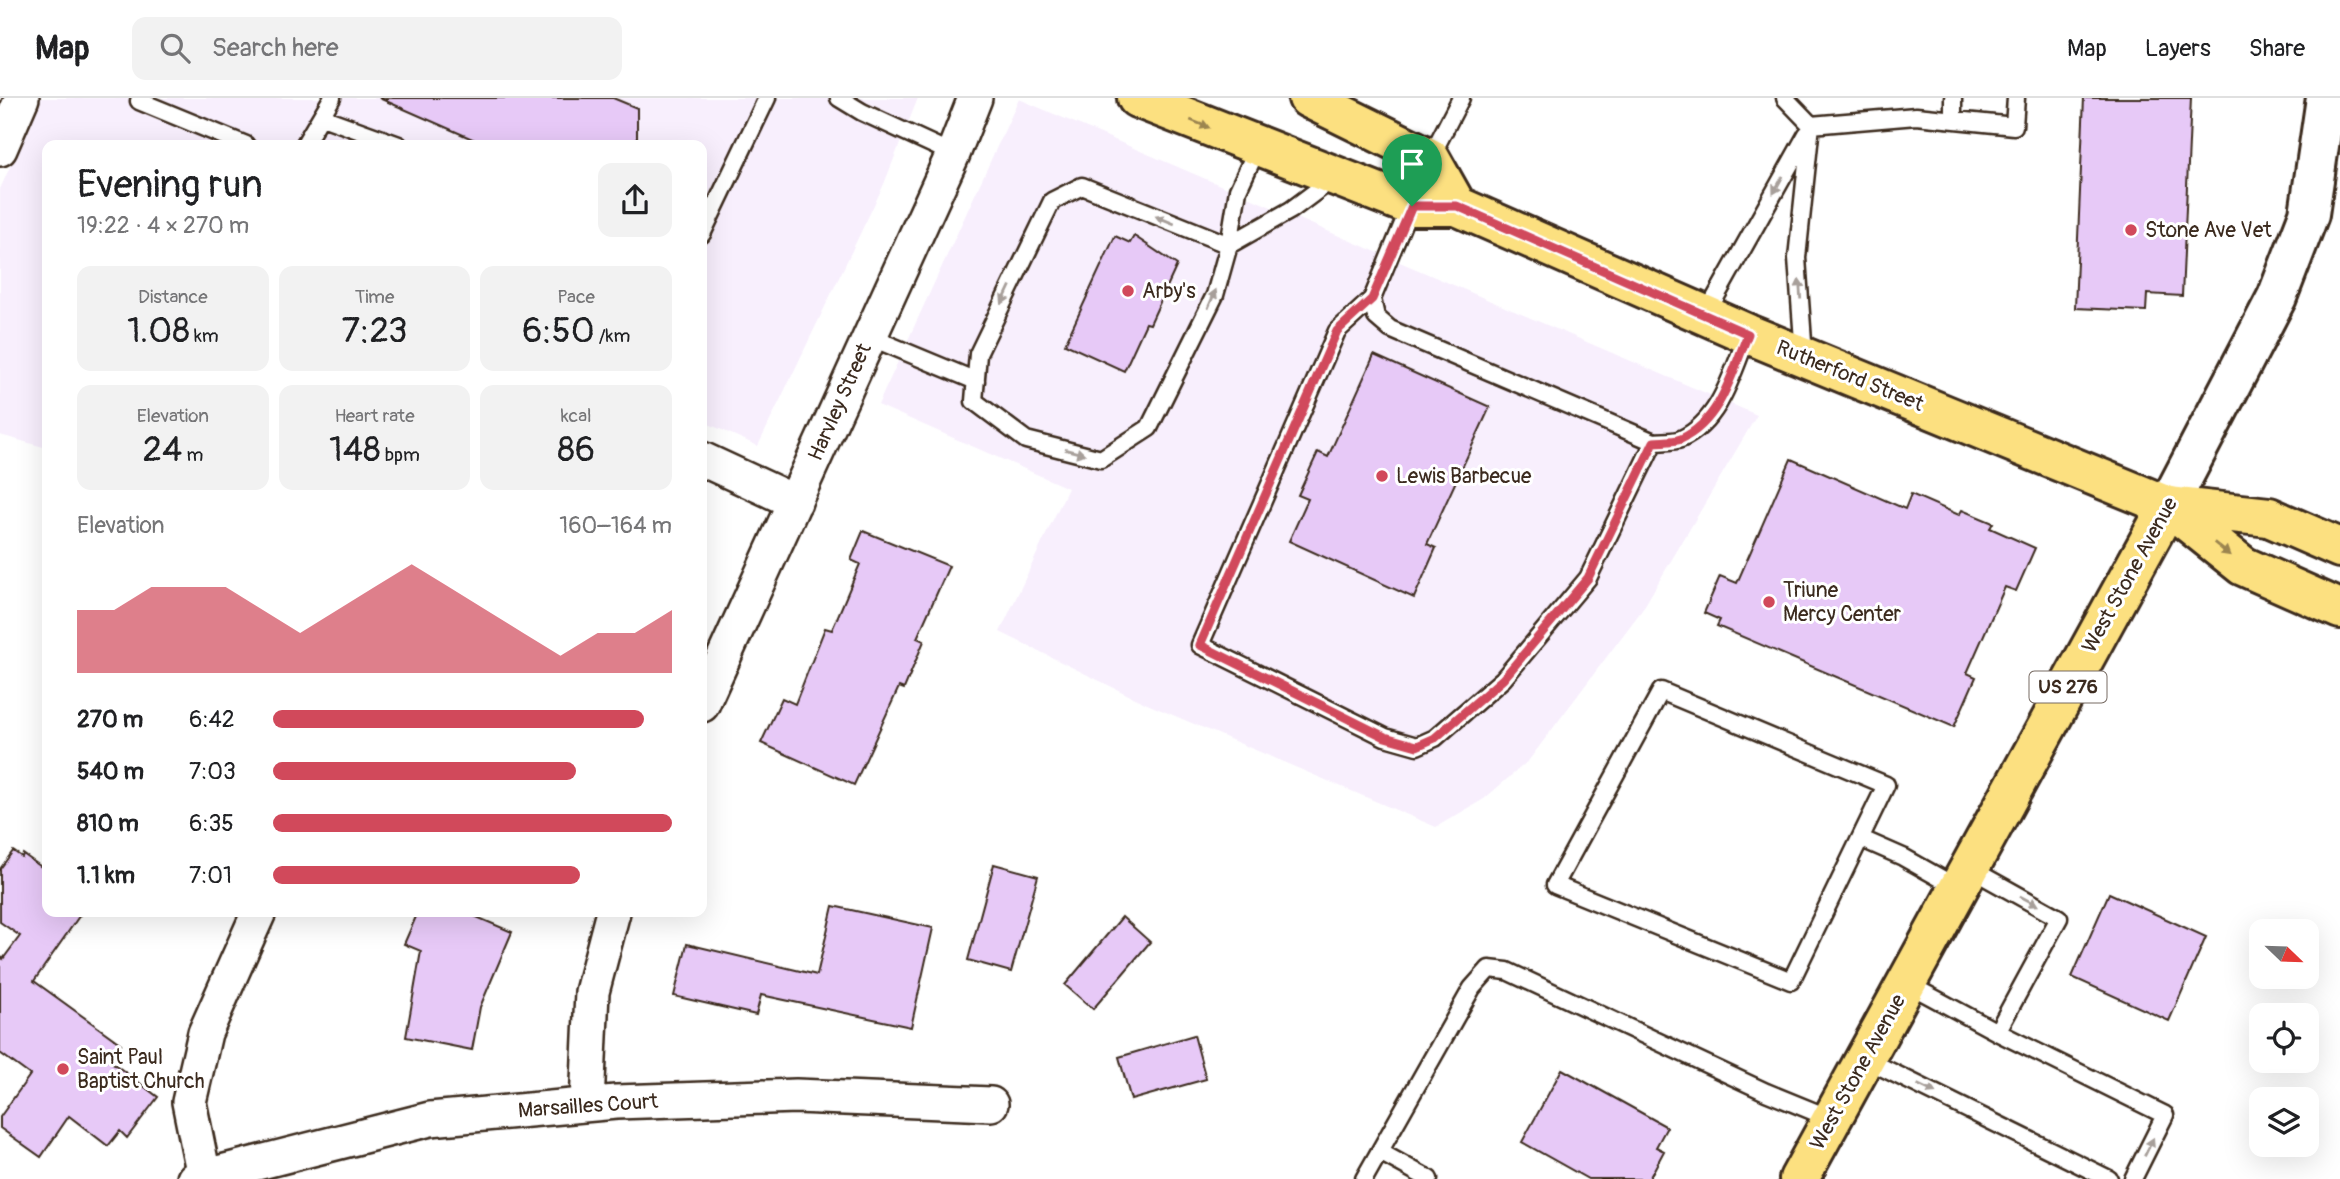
<!DOCTYPE html>
<html lang="en">
<head>
<meta charset="utf-8">
<style>
  :root { --surface:#fff; --page:#f2f2f2; --text:#202124; --muted:#757577; --line:#e0e0e0; --accent:#d1495b }
  body { margin:0; font-family:Pangolin,sans-serif; background:var(--page); color:var(--text); height:100vh; display:flex; flex-direction:column; font-size:26px; white-space:nowrap }
  * { box-sizing:border-box; margin:0 }
  p { font-size:23px; color:var(--muted) }
  .icon { flex:none; width:38px; height:38px; fill:none; stroke:currentColor; stroke-width:2; stroke-linecap:round; stroke-linejoin:round }
  .map { position:relative; flex:1; overflow:hidden }
  .sheet { position:absolute; left:42px; top:42px; width:665px; height:777px; display:flex; flex-direction:column; background:var(--surface); border-radius:14px; box-shadow:0 7px 28px #0002 }
  .sheet>* { flex:none }
  .needle { width:46px; rotate:113deg }
  .fabs { position:absolute; left:2249px; top:821px; display:grid; gap:14px }
  .fabs a { display:grid; place-items:center; width:70px; height:70px; border-radius:14px; background:var(--surface); box-shadow:0 7px 28px #0002; font-size:35px }
  .pin { position:absolute; display:grid; place-items:center; width:60px; height:60px; color:#fff; margin:-72px -30px; border-radius:50% 50% 50% 0; rotate:-45deg; box-shadow:0 0 7px #0007 }
  .pin .icon { rotate:45deg }
  .round { display:grid; place-items:center; flex:none; width:74px; height:74px; border-radius:14px; background:var(--page) }
  .summary { display:flex; align-items:center; justify-content:space-between; height:119px; padding:0 35px }
  h1 { font-size:38px; font-weight:600; line-height:52px }
  .metrics { display:grid; grid-template-columns:repeat(3,1fr); gap:10px; height:119px; padding:7px 35px }
  .metrics div { display:grid; align-content:center; border-radius:14px; background:var(--page); text-align:center }
  .metrics b { font-size:35px; font-weight:600 }
  .metrics small { font-size:19px; font-weight:400 }
  .metrics p { font-size:19px }
  .chart { height:196px; padding:14px 35px }
  .chart p { display:flex; justify-content:space-between }
  .chart svg { width:100%; height:126px; margin-top:7px; fill:var(--accent); opacity:.7 }
  ul { padding:0 35px; list-style:none; font-size:23px }
  li { display:grid; grid-template-columns:112px 84px 1fr; align-items:center; height:52px }
  li i { height:18px; border-radius:9px; background:var(--accent) }
  header { display:flex; align-items:center; gap:42px; box-sizing:border-box; height:98px; padding:0 35px; background:var(--surface); border-bottom:2px solid var(--line) }
  header strong { font-size:33px }
  nav { display:flex; gap:38px; margin-inline-start:auto; font-size:24px }
  .search { width:490px; height:63px; background:var(--page); display:flex; align-items:center; gap:18px; box-sizing:border-box; padding:0 24px; border-radius:14px; color:var(--muted); font-size:26px }
  .map>svg:first-child { display:block }
  .built { fill:#f8effd }
  .building { fill:#e7c9f7; stroke:#3b2a1e; stroke-width:2 }
  .lines { fill:none; stroke-linecap:round; stroke-linejoin:round }
  .lane-casing { stroke:#3b2a1e; stroke-width:21 }
  .street-casing { stroke:#3b2a1e; stroke-width:38 }
  .secondary-casing { stroke:#3b2a1e; stroke-width:44 }
  .primary-casing { stroke:#3b2a1e; stroke-width:44 }
  .highway-casing { stroke:#3b2a1e; stroke-width:44 }
  .lane { stroke:#fff; stroke-width:16 }
  .street { stroke:#fff; stroke-width:33 }
  .secondary { stroke:#fff; stroke-width:38 }
  .primary { stroke:#fce080; stroke-width:38 }
  .highway { stroke:#fce080; stroke-width:38 }
  .oneway { fill:#9c854f }
  .oneway2 { fill:#a79f9a }
  .route-casing { stroke:#fff; stroke-width:14 }
  .route { stroke:#d1495b; stroke-width:9 }
  .poi-dot { fill:#d1495b; stroke:#fff; stroke-width:2.5 }
  .labels { text-anchor:middle; dominant-baseline:central; stroke-width:6; stroke-linejoin:round; paint-order:stroke }
  .shield { fill:#fff; stroke:#766a62; stroke-width:2 }
  .shield-label { font-size:19px; font-weight:bold; fill:#3b2a1e }
  .poi-label { font-size:21px; fill:#3b2a1e; stroke:#fff; text-anchor:start }
  .street-label { font-size:21px; fill:#3b2a1e; stroke:#fff }
</style>
</head>
<body>
<header>
<strong>Map</strong>
<div class="search"><svg class="icon" aria-label="search" viewBox="0 0 24 24"><circle cx="10" cy="10" r="6"/><path d="M15 15l6 6"/></svg>Search here</div>
<nav><a>Map</a><a>Layers</a><a>Share</a></nav>
</header>
<div class="map">
<svg width="2340" height="1081" viewBox="0 0 2340 1081">
  <rect width="100%" height="100%" fill="#fff"/>
  <filter id="ink" filterUnits="userSpaceOnUse"><feTurbulence type="fractalNoise" baseFrequency=".0143" numOctaves="2"/><feDisplacementMap in="SourceGraphic" scale="14" xChannelSelector="R" yChannelSelector="G"/><feConvolveMatrix kernelMatrix="1 2 1 2 8 2 1 2 1" color-interpolation-filters="sRGB"/></filter>
  <g filter="url(#ink)">
    <path class="built" d="M 41,0 L 918,0 L 884,86 L 758,348 L 702,323 L 702,47 L 47,47 L 47,350 L 0,337 L 0,91 Z
      M 1019,1 L 1757,317 L 1642,512 L 1529,662 L 1484,701 L 1436,729 L 1147,606 L 1000,534 L 1068,390 L 878,307 Z"/>
    <path class="building" d="M 379,0 L 613,0 L 637,10 L 637,47 L 486,47 Z
      M 2084,0 L 2191,0 L 2182,198 L 2147,196 L 2146,213 L 2075,210 Z
      M 1115,138 L 1130,145 L 1134,138 L 1177,167 L 1150,226 L 1146,225 L 1124,273 L 1065,246 Z
      M 1374,257 L 1490,309 L 1427,446 L 1436,450 L 1414,500 L 1289,443 L 1308,401 L 1298,397 L 1318,354 L 1328,359 Z
      M 1791,361 L 1905,411 L 1911,396 L 1959,417 L 1962,412 L 1993,425 L 1990,430 L 2035,450 L 2016,493 L 2005,489 L 1967,575 L 1976,579 L 1954,629 L 1717,528 L 1720,522 L 1704,515 L 1720,478 L 1737,485 Z
      M 863,433 L 949,468 L 917,540 L 924,543 L 904,591 L 899,589 L 854,687 L 761,645 L 782,600 L 795,606 L 825,530 L 832,532 L 860,466 L 851,462 Z
      M 13,753 L 22,759 L 23,756 L 47,773 L 47,814 L 82,814 L 34,883 L 121,946 L 109,962 L 158,999 L 127,1040 L 120,1033 L 108,1048 L 69,1018 L 41,1059 L 0,1030 L 0,1019 L 30,977 L 0,955 L 0,858 L 3,861 L 20,838 L 0,824 L 0,771 Z
      M 994,766 L 1038,778 L 1011,874 L 968,862 Z
      M 2109,795 L 2206,839 L 2169,923 L 2072,879 Z
      M 833,808 L 933,830 L 911,929 L 761,897 L 756,917 L 674,898 L 687,846 L 817,877 Z
      M 418,814 L 465,814 L 512,834 L 480,909 L 472,952 L 406,939 L 421,853 L 404,846 Z
      M 1122,819 L 1150,844 L 1093,911 L 1065,887 Z
      M 1194,937 L 1206,981 L 1131,1002 L 1119,959 Z
      M 1562,971 L 1667,1029 L 1656,1049 L 1664,1053 L 1649,1081 L 1588,1081 L 1522,1044 Z"/>
    <g class="lines">
      <g class="lane-casing">
        <path id="lane" d="M 140,0 L 139,3 L 246,47
          M 839,0 L 862,14 L 953,56
          M 1461,0 L 1430,60 L 1372,201 L 1376,219 L 1390,231 L 1654,344 C 1662,343 1673,344 1681,341 C 1721,323 1733,272 1748,236
          M 1785,0 L 1811,27 L 1916,18 L 2014,28 L 2016,0
          M 322,19 L 399,47
          M 1953,20 L 1953,0
          M 304,47 L 332,0
          M 1258,49 L 1238,92 L 1229,147 L 1082,88 L 1052,103 L 978,256 L 974,303 L 1026,342 L 1101,361 L 1149,330 L 1215,197 L 1229,147 L 1291,112 L 1334,80
          M 702,136 L 767,0
          M 1372,201 L 1337,233 L 1200,547 L 1385,639 L 1417,648 L 1435,640 L 1503,581 L 1588,480 L 1654,344
          M 1705,218 L 1807,36
          M 870,239 L 976,283
          M 1804,257 L 1797,160 L 1811,27
          M 1661,593 L 1886,687 L 1791,883 L 1555,787 Z
          M 1862,741 L 1903,759 L 1958,790
          M 1969,770 L 2059,820 L 1997,934
          M 1906,885 L 1997,934 L 2165,1017 L 2133,1081
          M 1865,961 L 2109,1081
          M 1380,1054 L 1429,1081
          M 1364,1081 L 1472,890 L 1489,871 L 1507,873 L 1766,994 L 1832,1021"/>
      </g>
      <g class="street-casing">
        <path id="street" d="M 0,51 L 22,0
          M 702,361 L 795,404
          M 702,607 L 953,56 L 975,0
          M 587,1006 L 592,894 L 613,814
          M 204,1078 L 189,1004 L 205,935 L 259,814
          M 194,1081 L 430,1021 L 616,1004 L 796,998 L 991,1006"/>
      </g>
      <g class="secondary-casing">
        <path id="secondary" d="M 2168,408 L 2277,199 L 2309,116 L 2326,0"/>
      </g>
      <g class="primary-casing">
        <path id="primary" d="M 1137,0 L 1412,108 L 1457,108 L 1748,236 L 2168,408
          M 1308,0 L 1430,60 L 1457,108"/>
      </g>
      <g class="highway-casing">
        <path id="highway" d="M 2168,408 L 2243,468 L 2340,511
          M 2168,408 L 2269,419 L 2340,450
          M 1799,1081 L 2168,408"/>
      </g>
      <use href="#lane" class="lane"/>
      <use href="#street" class="street"/>
      <use href="#secondary" class="secondary"/>
      <use href="#primary" class="primary"/>
      <use href="#highway" class="highway"/>
    </g>
    <defs><path id="oneway-solid" d="M-6-.8H1V-3.2L6.5 0L1 3.2V.8H-6Z" transform="scale(1.75)"/></defs>
    <g class="oneway">
      <use href="#oneway-solid" transform="translate(1200 26) rotate(22)"/>
      <use href="#oneway-solid" transform="translate(2222 451) rotate(39)"/>
    </g>
    <g class="oneway2">
      <use href="#oneway-solid" transform="translate(1778 87) rotate(119)"/>
      <use href="#oneway-solid" transform="translate(1165 122) rotate(-158)"/>
      <use href="#oneway-solid" transform="translate(1800 191) rotate(-94)"/>
      <use href="#oneway-solid" transform="translate(1006 197) rotate(115)"/>
      <use href="#oneway-solid" transform="translate(1212 201) rotate(-67)"/>
      <use href="#oneway-solid" transform="translate(1075 354) rotate(14)"/>
      <use href="#oneway-solid" transform="translate(2029 803) rotate(28)"/>
      <use href="#oneway-solid" transform="translate(1927 991) rotate(26)"/>
      <use href="#oneway-solid" transform="translate(2149 1049) rotate(-64)"/>
    </g>
  </g>
  <g class="lines" filter="url(#ink)">
    <g class="route-casing">
      <path id="route" d="M 1412,108 L 1457,108 L 1748,236 C 1733,272 1721,323 1681,341 C 1673,344 1662,343 1654,344 L 1588,480 L 1503,581 L 1435,640 L 1417,648 L 1385,639 L 1200,547 L 1337,233 L 1372,201 Z"/>
    </g>
    <use href="#route" class="route"/>
  </g>
  <g class="poi-dot">
    <circle cx="2131" cy="132" r="7"/>
    <circle cx="1128" cy="193" r="7"/>
    <circle cx="1382" cy="378" r="7"/>
    <circle cx="1769" cy="504" r="7"/>
    <circle cx="63" cy="971" r="7"/>
  </g>
  <g class="labels">
    <rect class="shield" x="2029.5" y="573.5" width="77" height="31" rx="5"/>
    <g class="shield-label">
      <text x="2068" y="589">US 276</text>
    </g>
    <g class="poi-label">
      <text x="2145" y="132">Stone Ave Vet</text>
      <text x="1142" y="193">Arby's</text>
      <text x="1396" y="378">Lewis Barbecue</text>
      <text x="1783" y="492">Triune<tspan x="1783" dy="24">Mercy Center</tspan></text>
      <text x="77" y="959">Saint Paul<tspan x="77" dy="24">Baptist Church</tspan></text>
    </g>
    <g class="street-label">
      <text transform="translate(1850 278) rotate(22)">Rutherford Street</text>
      <text transform="translate(840 304) rotate(-66)">Harvley Street</text>
      <text transform="translate(2130 477) rotate(-61)">West Stone Avenue</text>
      <text transform="translate(1858 974) rotate(-61)">West Stone Avenue</text>
      <text transform="translate(588 1008) rotate(-4)">Marsailles Court</text>
    </g>
  </g>
</svg>
<div class="fabs">
<a><svg class="needle" viewBox="-14 -14 28 28"><path d="M0-13l5 13h-10z" fill="#e53935"/><path d="M0 13l5-13h-10z" fill="#757577"/></svg></a>
<a><svg class="icon" aria-label="locate" viewBox="0 0 24 24"><circle cx="12" cy="12" r="6"/><path d="M12 2v4M12 18v4M2 12h4M18 12h4"/></svg></a>
<a><svg class="icon" aria-label="layers" viewBox="0 0 24 24"><path d="M12 4l9 5-9 5-9-5zM3 14l9 5 9-5"/></svg></a>
</div>
<div class="pin" style="left:1412px;top:108px;background:#1e9e55"><svg class="icon" aria-label="arrive" viewBox="0 0 24 24"><path d="M6 21V4h12l-3 4 3 4H6"/></svg></div>
<section class="sheet">
<div class="summary"><div><h1>Evening run</h1><p>19:22 · 4 × 270 m</p></div><a class="round"><svg class="icon" aria-label="share" viewBox="0 0 24 24"><path d="M12 15V3M7 8l5-5 5 5M5 13v7h14v-7"/></svg></a></div>
<div class="metrics">
<div><p>Distance</p><b>1.08<small> km</small></b></div>
<div><p>Time</p><b>7:23</b></div>
<div><p>Pace</p><b>6:50<small> /km</small></b></div>
</div>
<div class="metrics">
<div><p>Elevation</p><b>24<small> m</small></b></div>
<div><p>Heart rate</p><b>148<small> bpm</small></b></div>
<div><p>kcal</p><b>86</b></div>
</div>
<div class="chart"><p><span>Elevation</span>160–164 m</p>
<svg viewBox="0 0 160 44" preserveAspectRatio="none"><path d="M0 44V22L10 22L20 14L30 14L40 14L50 22L60 30L70 22L80 14L90 6L100 14L110 22L120 30L130 38L140 30L150 30L160 22V44z"/></svg>
</div>
<ul>
<li><b>270 m</b>6:42<i style="width:93%"></i></li>
<li><b>540 m</b>7:03<i style="width:76%"></i></li>
<li><b>810 m</b>6:35<i style="width:100%"></i></li>
<li><b>1.1 km</b>7:01<i style="width:77%"></i></li>
</ul>
</section>
</div>
</body>
</html>
